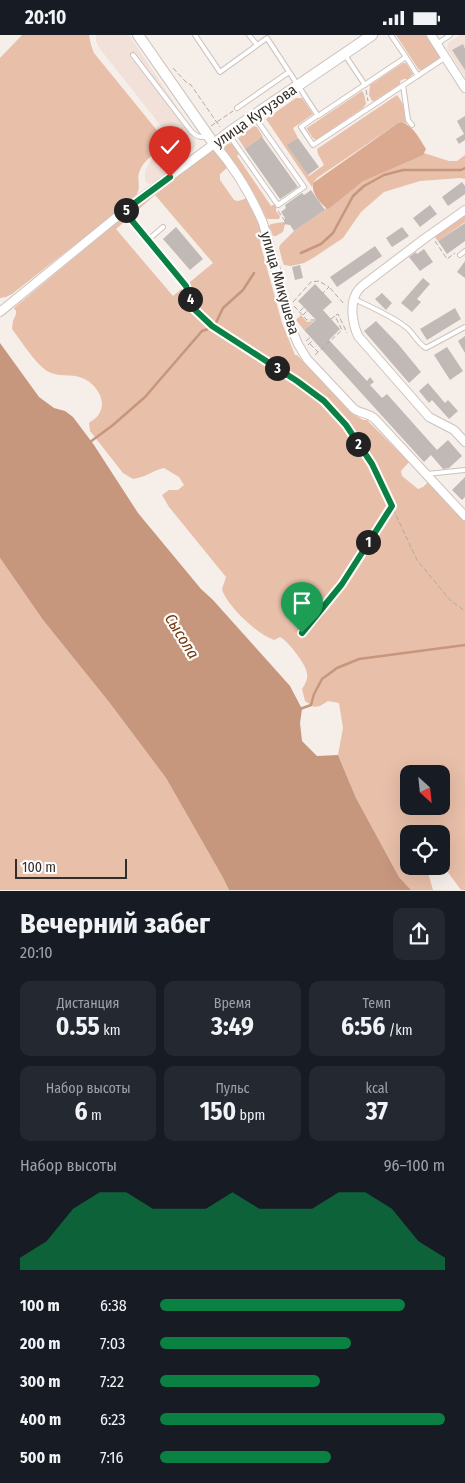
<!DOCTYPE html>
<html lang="ru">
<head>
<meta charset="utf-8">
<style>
  :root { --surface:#171b24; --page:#242831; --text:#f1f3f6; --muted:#9ea1a6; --accent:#0b8043 }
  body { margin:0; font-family:"Fira Sans Condensed",sans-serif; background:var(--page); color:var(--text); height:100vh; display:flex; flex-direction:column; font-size:19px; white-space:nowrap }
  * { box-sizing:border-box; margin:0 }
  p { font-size:16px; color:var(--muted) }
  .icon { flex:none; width:28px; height:28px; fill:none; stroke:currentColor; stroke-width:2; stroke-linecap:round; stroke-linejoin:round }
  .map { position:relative; height:856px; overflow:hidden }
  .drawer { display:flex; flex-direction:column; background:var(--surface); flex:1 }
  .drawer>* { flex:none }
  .needle { width:32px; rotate:153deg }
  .tools { position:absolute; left:400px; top:730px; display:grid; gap:10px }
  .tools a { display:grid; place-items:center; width:50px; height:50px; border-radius:10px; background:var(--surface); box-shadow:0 5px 20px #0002; font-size:25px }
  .scale { position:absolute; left:15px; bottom:12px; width:112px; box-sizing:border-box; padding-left:5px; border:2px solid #302d2b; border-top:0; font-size:14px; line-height:18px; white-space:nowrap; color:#302d2b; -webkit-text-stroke:4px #fefdfc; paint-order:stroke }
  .pin { position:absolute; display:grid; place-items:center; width:42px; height:42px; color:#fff; margin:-51px -21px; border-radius:50% 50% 50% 0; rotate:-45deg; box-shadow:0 0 5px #0007 }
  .pin .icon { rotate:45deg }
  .km { position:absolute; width:25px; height:25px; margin:-12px; border-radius:50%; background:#222; color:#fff; font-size:14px; line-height:25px; text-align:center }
  .round { display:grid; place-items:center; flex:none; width:52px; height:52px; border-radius:10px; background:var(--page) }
  .summary { display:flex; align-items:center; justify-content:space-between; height:85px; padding:0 20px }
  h1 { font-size:28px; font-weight:700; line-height:38px }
  .stats { display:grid; grid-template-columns:repeat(3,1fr); gap:8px; height:85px; padding:5px 20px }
  .stats div { display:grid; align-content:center; border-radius:10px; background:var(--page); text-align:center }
  .stats b { font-size:25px; font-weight:700 }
  .stats small { font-size:14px; font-weight:400 }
  .stats p { font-size:14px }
  .chart { height:140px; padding:10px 20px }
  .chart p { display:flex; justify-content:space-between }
  .chart svg { width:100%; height:90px; margin-top:5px; fill:var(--accent); opacity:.7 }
  ul { padding:0 20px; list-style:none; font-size:16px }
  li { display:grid; grid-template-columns:80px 60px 1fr; align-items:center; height:38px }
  li i { height:12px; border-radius:6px; background:var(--accent) }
  .status { display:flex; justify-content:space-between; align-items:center; height:35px; padding:0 25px; background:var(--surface); direction:ltr }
  .status svg { height:14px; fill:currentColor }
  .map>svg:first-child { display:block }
  .built { fill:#f1e1d9 }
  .green { fill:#e8bfa9; fill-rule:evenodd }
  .forest { fill:#daa990 }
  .water { fill:#c6967d }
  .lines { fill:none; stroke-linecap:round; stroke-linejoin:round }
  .stream { stroke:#c6967d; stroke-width:2.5 }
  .building { fill:#c1b9b5 }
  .service-casing { stroke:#ccc3bf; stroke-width:6 }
  .minor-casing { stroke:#ccc3bf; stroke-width:10 }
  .tertiary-casing { stroke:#ccc3bf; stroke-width:12 }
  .path { stroke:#b0aaa6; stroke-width:1; stroke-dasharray:5 2.5; stroke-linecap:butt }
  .service { stroke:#fff; stroke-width:4 }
  .minor { stroke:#fff; stroke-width:8 }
  .tertiary { stroke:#fff; stroke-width:10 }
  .route-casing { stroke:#fff; stroke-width:10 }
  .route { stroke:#0b8043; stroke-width:6 }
  .labels { text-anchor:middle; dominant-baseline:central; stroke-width:4.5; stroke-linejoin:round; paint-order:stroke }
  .street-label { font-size:15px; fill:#302d2b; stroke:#fefdfc }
  .water-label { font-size:16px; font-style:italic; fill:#733610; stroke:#fefdfc }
</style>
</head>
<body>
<div class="status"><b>20:10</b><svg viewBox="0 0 49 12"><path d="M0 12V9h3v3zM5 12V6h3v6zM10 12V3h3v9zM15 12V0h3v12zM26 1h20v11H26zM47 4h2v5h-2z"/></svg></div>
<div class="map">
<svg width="465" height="856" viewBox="0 0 465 856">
  <rect width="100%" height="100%" fill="#f6eee9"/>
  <path class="built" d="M 96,0 L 129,0 L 193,96 L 196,110 L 192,116 L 155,147 L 149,149 L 145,146 L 145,137 L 149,128 L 165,114 L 170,107 L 169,101 L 100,14 L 96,6 Z
    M 460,0 L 465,0 L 465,42 L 447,14 L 448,8 Z"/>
  <path class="green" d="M 22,0 L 89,0 L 91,10 L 94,18 L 164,104 L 164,109 C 157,117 144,125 140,135 C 135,146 144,153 133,164 L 12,259 L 6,262 L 0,263 L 0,23 Z
    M 396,0 L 426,0 L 440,21 L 439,23 L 425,34 L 419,35 Z
    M 403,28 L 406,28 L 413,39 L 408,44 L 404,44 L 400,46 L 400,49 L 374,66 L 372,66 L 369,60 L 370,50 Z
    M 362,56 L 364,59 L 366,69 L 363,73 L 316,105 L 313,103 L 307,94 L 307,93 Z
    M 397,60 C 407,73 404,75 407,89 L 402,87 L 398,88 L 317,143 L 313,148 L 312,152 L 266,84 L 296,63 L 302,63 L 313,79 L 293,93 L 298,103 L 288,110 L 309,141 L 324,130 L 318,119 L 317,114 Z
    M 254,91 L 257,92 L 263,102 L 245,114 L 238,103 Z
    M 229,108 L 232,109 L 239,119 L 237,121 L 271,171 L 275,169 L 276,170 L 276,176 L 280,181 L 279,184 L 267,184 L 254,158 L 225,115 L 224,112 Z
    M 213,111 L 228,132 L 220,139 L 220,145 L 234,165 L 238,166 L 248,163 L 259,183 L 264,205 L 260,208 L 282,288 L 295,320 L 297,320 L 353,379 L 363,385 L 367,385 L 409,427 L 401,436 L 402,441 L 418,454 L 423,452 L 431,444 L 434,445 L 465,485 L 465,855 L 461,855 L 441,828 L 441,799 L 409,799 L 409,831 L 426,831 L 433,855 L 411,855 L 399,842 L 356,763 L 338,720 L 343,693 L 339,668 L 328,666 L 320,671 L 314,672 L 305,666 L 302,654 C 305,649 308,645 307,638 C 306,629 288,606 280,602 L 274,605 C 258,600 226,570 222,554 L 226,542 L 169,472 L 162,460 L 169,455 L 178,455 L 184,450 L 179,442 L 164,433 C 151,436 147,442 133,444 L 123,438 L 90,396 L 89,388 C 93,385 98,382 100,377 C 107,364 94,347 82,343 C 71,338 58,343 47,336 C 34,327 22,307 12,294 L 13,286 L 16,279 L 16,276 L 14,273 L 153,157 ZM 155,160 L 213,228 L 173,261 L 116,194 ZM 409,739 L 441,739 L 441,771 L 409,771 Z
    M 405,112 L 449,126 L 457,126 L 465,120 L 465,144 L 460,143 L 420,146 L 384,157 L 361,177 L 343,203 L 313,223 L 304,228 L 291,231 L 284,230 L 283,228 L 279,213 L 280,210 L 294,196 L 325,175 L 331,152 Z
    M 465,180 L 465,187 L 438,206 L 434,201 Z
    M 284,187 L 285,189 L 283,197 L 276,201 L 273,201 L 269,191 L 271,189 Z
    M 301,280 L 307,287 L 314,286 L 304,295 L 296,285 Z
    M 0,523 L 43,585 L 109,667 L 166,743 L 222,841 L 229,855 L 0,855 Z"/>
  <path class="forest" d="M 402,87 C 414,92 419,103 426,114 L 423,120 L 363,146 L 332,171 L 328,174 C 320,169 311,157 313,148 L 398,88 Z"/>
  <path class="water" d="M 0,308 L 39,362 L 54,373 L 65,376 L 73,382 L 94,410 L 138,478 L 201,554 L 213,565 L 290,651 L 302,674 L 300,688 L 302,706 L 317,721 L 338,720 L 356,763 L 399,842 L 411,855 L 229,855 L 222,841 L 166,743 L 109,667 L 43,585 L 0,523 Z"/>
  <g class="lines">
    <path class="stream" d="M 301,218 L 321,209 L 333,198 L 353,161 L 364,151 L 384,140 L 403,135 L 461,135 L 465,133
      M 90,407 L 113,390 L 145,362 L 202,296 L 214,292 L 223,273 L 243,255 L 254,238
      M 300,674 L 311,670 L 314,659 L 322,644 L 337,633 L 359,624 L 465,610"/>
  </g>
  <path class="building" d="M 463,9 L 465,14 L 465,35 L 452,15 Z
    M 465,81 L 465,105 L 459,109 L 456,104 L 464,99 L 457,86 Z
    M 262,102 L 298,152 L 280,164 L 245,114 Z
    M 298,103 L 319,132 L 308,140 L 287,110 Z
    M 462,147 L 465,151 L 465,159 L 448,171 L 442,162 Z
    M 311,155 L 325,175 L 294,196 L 290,190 L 284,189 L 285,183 L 281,177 L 286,173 L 285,170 L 302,158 L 304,160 Z
    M 430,170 L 437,179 L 420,192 L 413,183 Z
    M 465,188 L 465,206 L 447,219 L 438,206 Z
    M 176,192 L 203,224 L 190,235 L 163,204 Z
    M 402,192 L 409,201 L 392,212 L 386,203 Z
    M 375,211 L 382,221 L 337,252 L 330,242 Z
    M 424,214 L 433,227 L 420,236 L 409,222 L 416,217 L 417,219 Z
    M 465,226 L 465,243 L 457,237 Z
    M 300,230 L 303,243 L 295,245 L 292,232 Z
    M 423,243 L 430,249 L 417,264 L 421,267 L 412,277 L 401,268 Z
    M 315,249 L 332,267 L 323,275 L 340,294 L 329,305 L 367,346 L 370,342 L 374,347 L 370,350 L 382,363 L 387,359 L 437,415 L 448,405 L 462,421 L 449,433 L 443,434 L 431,420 L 424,427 L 304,295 L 316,285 L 298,266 Z
    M 382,258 L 392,268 L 386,275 L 375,264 Z
    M 455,273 L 461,284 L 427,305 L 420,294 Z
    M 376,286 L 398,309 L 421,337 L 409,348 L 364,296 Z
    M 465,301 L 465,318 L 458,306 Z
    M 447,312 L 463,336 L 450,345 L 434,320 Z
    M 428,348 L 445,368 L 448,365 L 458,376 L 449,384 L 432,365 L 429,368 L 419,356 Z
    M 465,442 L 465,462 L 462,465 L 452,455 Z"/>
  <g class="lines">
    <g class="service-casing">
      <path id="service" d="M 195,0 L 220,37 L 267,3 L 318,81 L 406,22 L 391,0
        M 249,0 L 257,10
        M 437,9 L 450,0
        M 133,20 L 191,96 C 197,102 200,103 208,101
        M 345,20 L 365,50
        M 406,22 L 418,41
        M 403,50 L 408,85 L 412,90
        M 237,73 L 289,37
        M 318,80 L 301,92 L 313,110 L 446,22
        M 229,100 L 278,170 L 304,152 L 254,81
        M 124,176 L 186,251
        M 148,205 L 163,192
        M 460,220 L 465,216
        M 354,264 C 371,272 392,281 407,293 C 414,299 418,309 426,313 L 465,292
        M 427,439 L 465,435"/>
    </g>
    <g class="minor-casing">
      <path id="minor" d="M 431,0 L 465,53
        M 465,175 L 424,204 L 362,251 C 359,254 356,257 355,261 C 350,272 353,290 358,301 L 429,382 L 454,395 L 465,407
        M 0,277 L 130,171 L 214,109 C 235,133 251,160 263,188 L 295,302 L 298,309 L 307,324 L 354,374 C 361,379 369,378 375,384 L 465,481"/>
    </g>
    <g class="tertiary-casing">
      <path id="tertiary" d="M 138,0 L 214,109 L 231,96 L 372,0"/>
    </g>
    <path class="path" d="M 173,33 L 186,47 L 191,50 L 220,92
      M 366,55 L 368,66
      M 211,91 L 233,76
      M 278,176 L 285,186
      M 435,206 L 447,224 L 455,218
      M 330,253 L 345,270
      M 188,256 L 193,273 L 212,291 L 297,346 L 324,366 L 345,390 L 372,429 L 417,525 L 450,565 L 465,576
      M 293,267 L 311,247 L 319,246 L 329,252 L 323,258
      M 294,271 L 307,285 L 316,285
      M 300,276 L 304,272
      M 303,280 L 307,276
      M 336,280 L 338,279 L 347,298
      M 306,306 L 311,302
      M 310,309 L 318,317
      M 308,310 L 313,305
      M 315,320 L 342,295 L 335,281 L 331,284
      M 324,366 L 330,360
      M 302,598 L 342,549 L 391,472"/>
    <use href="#service" class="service"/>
    <use href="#minor" class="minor"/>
    <use href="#tertiary" class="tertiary"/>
  </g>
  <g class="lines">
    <g class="route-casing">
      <path id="route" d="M 170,142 L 124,176 L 186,251 L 193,273 L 212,291 L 297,346 L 324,366 L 346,390 L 372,429 L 392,471 L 342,549 L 302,598"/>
    </g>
    <use href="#route" class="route"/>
  </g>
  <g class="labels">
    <g class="street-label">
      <text transform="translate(255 81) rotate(-35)">улица Кутузова</text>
      <text transform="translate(280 248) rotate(74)">улица Микушева</text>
    </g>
    <g class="water-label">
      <text transform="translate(182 601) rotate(58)">Сысола</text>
    </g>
  </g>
</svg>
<div class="tools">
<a><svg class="needle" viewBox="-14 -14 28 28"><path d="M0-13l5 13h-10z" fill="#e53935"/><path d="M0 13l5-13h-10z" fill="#9ea1a6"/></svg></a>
<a><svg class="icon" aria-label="locate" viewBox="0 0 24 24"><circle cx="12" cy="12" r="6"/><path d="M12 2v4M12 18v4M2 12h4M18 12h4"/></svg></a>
</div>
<div class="scale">100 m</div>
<div class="pin" style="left:302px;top:598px;background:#1e9e55"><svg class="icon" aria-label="arrive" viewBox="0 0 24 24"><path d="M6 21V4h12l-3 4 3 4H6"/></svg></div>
<div class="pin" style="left:170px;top:142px;background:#d93025"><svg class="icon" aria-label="check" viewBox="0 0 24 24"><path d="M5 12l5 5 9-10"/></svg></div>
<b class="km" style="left:368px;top:507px">1</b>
<b class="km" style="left:358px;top:409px">2</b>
<b class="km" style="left:277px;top:333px">3</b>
<b class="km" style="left:190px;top:264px">4</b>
<b class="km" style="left:126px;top:175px">5</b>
</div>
<section class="drawer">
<div class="summary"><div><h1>Вечерний забег</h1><p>20:10</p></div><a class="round"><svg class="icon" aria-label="share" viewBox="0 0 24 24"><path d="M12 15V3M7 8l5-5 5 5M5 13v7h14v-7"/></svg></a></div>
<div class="stats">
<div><p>Дистанция</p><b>0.55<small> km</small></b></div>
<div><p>Время</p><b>3:49</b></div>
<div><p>Темп</p><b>6:56<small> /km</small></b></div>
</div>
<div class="stats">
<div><p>Набор высоты</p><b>6<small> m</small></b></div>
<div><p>Пульс</p><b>150<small> bpm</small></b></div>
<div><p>kcal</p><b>37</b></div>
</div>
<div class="chart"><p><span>Набор высоты</span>96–100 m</p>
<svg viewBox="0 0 160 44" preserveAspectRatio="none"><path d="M0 44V38L10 30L20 14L30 6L40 6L50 14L60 14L70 14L80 6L90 14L100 14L110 14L120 6L130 6L140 14L150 30L160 38V44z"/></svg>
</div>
<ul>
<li><b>100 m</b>6:38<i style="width:86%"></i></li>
<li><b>200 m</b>7:03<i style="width:67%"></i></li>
<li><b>300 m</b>7:22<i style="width:56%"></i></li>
<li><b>400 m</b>6:23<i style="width:100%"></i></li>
<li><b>500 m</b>7:16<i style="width:60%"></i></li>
</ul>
</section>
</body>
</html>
